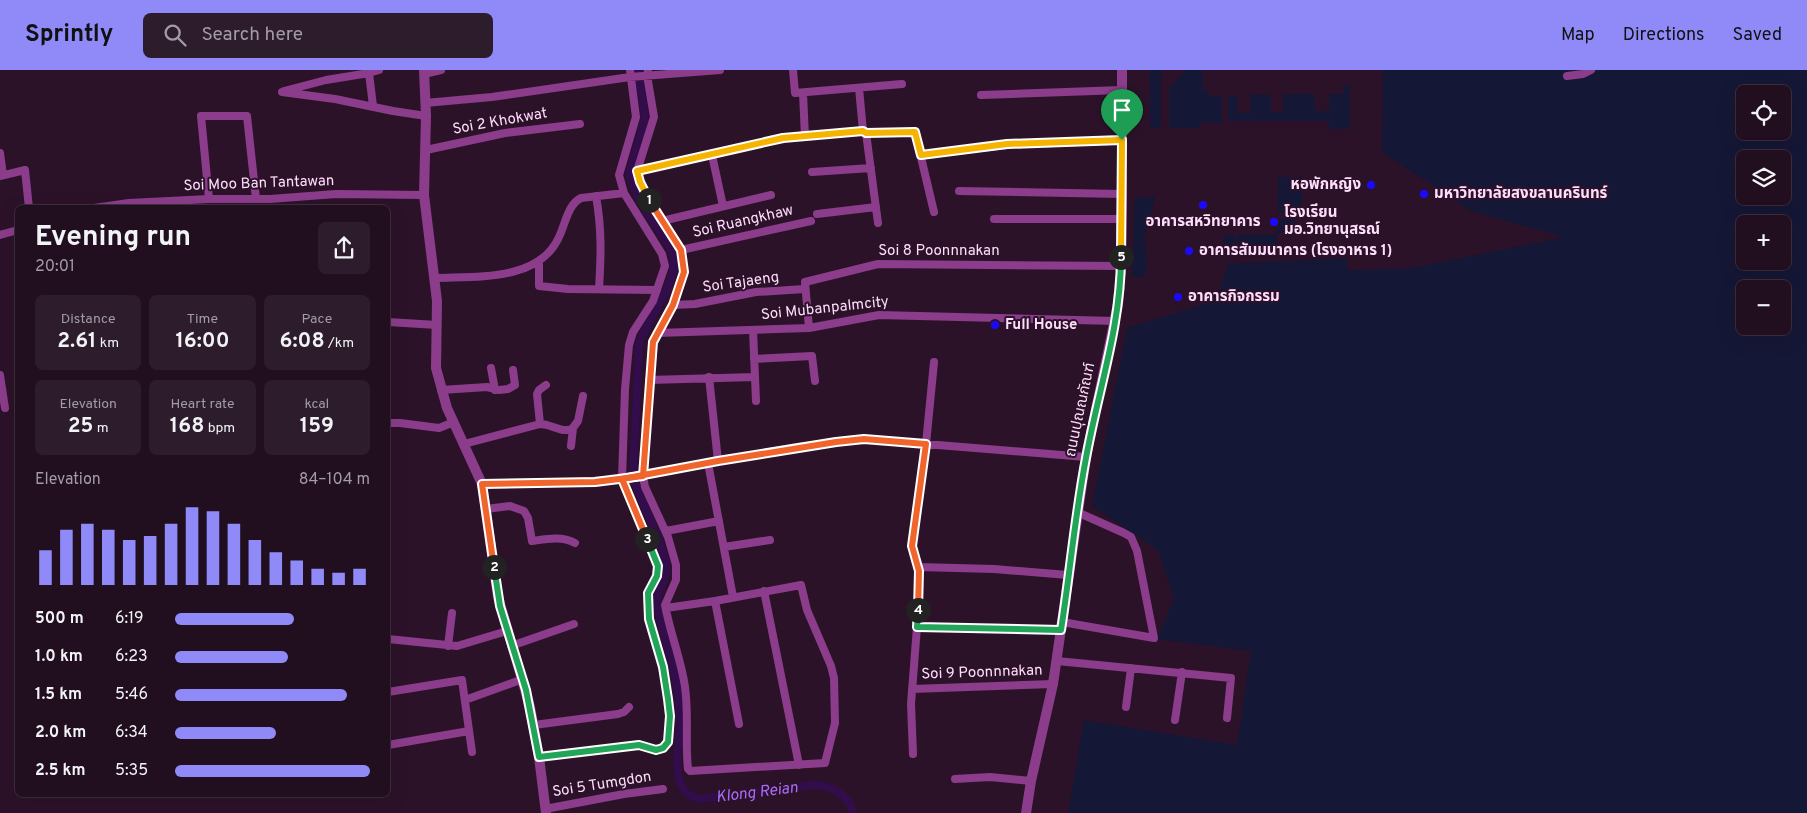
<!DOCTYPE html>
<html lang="en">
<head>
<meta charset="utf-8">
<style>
  :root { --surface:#210e1f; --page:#2d1c2c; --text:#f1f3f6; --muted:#a29ca4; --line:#3e2e3d; --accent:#908af9 }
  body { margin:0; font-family:Overpass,"Noto Sans Thai",sans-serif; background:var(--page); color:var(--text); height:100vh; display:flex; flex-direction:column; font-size:19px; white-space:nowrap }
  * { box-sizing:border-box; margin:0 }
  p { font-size:16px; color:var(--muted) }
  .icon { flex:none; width:28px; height:28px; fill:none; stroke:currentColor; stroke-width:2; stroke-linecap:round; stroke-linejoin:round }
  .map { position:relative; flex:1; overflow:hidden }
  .details { position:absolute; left:15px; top:135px; width:375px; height:592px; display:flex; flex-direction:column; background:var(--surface); border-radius:8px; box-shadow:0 5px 20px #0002,0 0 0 1px var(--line) }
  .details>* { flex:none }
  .controls { position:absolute; left:1736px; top:15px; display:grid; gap:10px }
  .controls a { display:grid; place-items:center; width:55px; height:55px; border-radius:8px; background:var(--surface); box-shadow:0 5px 20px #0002,0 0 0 1px var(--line); font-size:25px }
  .pin { position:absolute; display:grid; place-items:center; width:42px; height:42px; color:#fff; margin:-51px -21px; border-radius:50% 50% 50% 0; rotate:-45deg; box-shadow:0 0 5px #0007 }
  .pin .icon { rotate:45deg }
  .km { position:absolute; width:25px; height:25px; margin:-12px; border-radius:50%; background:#222; color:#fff; font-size:14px; line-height:25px; text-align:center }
  .round { display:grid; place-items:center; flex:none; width:52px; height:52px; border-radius:8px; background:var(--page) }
  .overview { display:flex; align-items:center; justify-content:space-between; height:85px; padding:0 20px }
  h1 { font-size:28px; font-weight:700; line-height:38px }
  .metrics { display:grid; grid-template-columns:repeat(3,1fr); gap:8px; height:85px; padding:5px 20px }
  .metrics div { display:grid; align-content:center; border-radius:8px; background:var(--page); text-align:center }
  .metrics b { font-size:21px; font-weight:700 }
  .metrics small { font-size:14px; font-weight:400 }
  .metrics p { font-size:14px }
  .chart { height:140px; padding:10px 20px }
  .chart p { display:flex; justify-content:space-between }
  .chart svg { width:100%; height:90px; margin-top:5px; stroke:var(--accent); stroke-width:6 }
  ul { padding:0 20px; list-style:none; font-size:16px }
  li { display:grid; grid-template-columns:80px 60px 1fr; align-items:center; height:38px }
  li i { height:12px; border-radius:6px; background:var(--accent) }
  header { display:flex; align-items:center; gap:30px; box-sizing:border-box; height:70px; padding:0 25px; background:var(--accent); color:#111 }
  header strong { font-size:24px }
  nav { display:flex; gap:28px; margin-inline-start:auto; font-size:18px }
  .search { width:350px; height:45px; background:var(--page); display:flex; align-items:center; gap:12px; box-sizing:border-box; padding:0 18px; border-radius:8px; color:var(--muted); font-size:19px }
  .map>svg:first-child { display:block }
  .green { fill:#151736; fill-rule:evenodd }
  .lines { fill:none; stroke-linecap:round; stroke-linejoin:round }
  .canal { stroke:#320c4b; stroke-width:8 }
  .minor { stroke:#8b3d8b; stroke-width:8 }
  .tertiary { stroke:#8b3d8b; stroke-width:10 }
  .split-1-casing { stroke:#fff; stroke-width:10 }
  .split-2-casing { stroke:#fff; stroke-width:10 }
  .split-3-casing { stroke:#fff; stroke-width:10 }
  .split-4-casing { stroke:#fff; stroke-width:10 }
  .split-5-casing { stroke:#fff; stroke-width:10 }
  .split-6-casing { stroke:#fff; stroke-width:10 }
  .split-1 { stroke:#f5b400; stroke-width:6 }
  .split-2 { stroke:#f0652b; stroke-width:6 }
  .split-3 { stroke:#22a559; stroke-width:6 }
  .split-4 { stroke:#f0652b; stroke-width:6 }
  .split-5 { stroke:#22a559; stroke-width:6 }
  .split-6 { stroke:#f5b400; stroke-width:6 }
  .poi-dot { fill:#1a0afd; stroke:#2c1229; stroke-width:2 }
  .labels { text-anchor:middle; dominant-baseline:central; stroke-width:4; stroke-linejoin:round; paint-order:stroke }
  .street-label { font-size:15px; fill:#ffddfc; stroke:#2c1229 }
  .poi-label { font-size:15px; font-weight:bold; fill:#ffddfc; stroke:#2c1229; text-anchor:start }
  .water-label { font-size:16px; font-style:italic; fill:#aa6cfe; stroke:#2c1229 }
</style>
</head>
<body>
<header>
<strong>Sprintly</strong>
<div class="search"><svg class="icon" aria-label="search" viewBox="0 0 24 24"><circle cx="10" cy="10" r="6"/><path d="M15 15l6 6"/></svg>Search here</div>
<nav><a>Map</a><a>Directions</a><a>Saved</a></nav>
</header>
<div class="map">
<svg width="1807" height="743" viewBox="0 0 1807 743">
  <rect width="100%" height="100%" fill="#2c1229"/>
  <path class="green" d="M 1150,0 L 1161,0 L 1161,56 L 1156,59 L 1150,57 Z
    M 1186,0 L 1203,0 L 1203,20 L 1208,20 L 1209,26 L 1222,26 L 1222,53 L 1200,53 L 1200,58 L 1169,58 L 1169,18 Z
    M 1383,0 L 1807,0 L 1807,743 L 1068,743 L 1084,650 L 1237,675 L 1251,581 L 1157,569 L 1174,529 L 1158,480 L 1092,436 L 1127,258 L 1204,234 L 1204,225 L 1219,220 L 1228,194 L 1346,188 L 1348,200 L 1412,198 L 1564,167 L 1471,141 L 1382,82 ZM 1745,24 L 1782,24 L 1782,61 L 1745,61 ZM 1745,89 L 1782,89 L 1782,126 L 1745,126 ZM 1745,154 L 1782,154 L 1782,191 L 1745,191 ZM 1745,219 L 1782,219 L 1782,256 L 1745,256 Z
    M 1343,15 L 1350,15 L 1350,59 L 1329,59 L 1329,51 L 1228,51 L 1228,26 L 1237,26 L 1238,43 L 1250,43 L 1250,24 L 1271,25 L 1271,42 L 1283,42 L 1283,24 L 1315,24 L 1315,41 L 1329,41 L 1329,24 L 1343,24 Z
    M 1278,107 L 1302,107 L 1302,143 L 1278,143 Z
    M 1155,126 L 1153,139 L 1144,167 L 1147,189 L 1145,205 L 1141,208 L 1132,206 L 1135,128 Z
    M 1276,148 L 1295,148 L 1296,162 L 1276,163 Z
    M 1277,164 L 1278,182 L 1238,184 L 1238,165 Z
    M 1223,165 L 1236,165 L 1236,184 L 1224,185 Z"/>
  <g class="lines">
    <path class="canal" d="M 638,0 L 645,47 L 629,104 L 639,130 L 670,177 L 674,191 L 673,202 L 667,220 L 641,268 L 639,276 L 633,404 C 640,435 660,462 666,493 C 670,509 656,518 657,533 C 658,549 665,565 669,581 C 674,599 678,618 679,637 C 680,646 680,655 679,664 C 678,686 670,724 700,729 L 812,715 C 829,714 850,725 853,743"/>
    <path class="minor" d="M 648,0 L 647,5 L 654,47 L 637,101 L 640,112 L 644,121 L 681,180 L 684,202 L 673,235 L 653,272 L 643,406 L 645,417 L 668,467 L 676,495 L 676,510 L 665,535 C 670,563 681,589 685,617 C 689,645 685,672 688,699 L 690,701 L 825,693 L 835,653 L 834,608 L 831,596 L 807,540 L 801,515 L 715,531 L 666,538
      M 793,0 L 795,23 L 902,14
      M 424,4 L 441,0
      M 1567,6 L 1583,4 L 1591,0
      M 859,18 L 863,61
      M 284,21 L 326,10 L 369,3
      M 282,22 L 335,29 L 393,41 L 426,46
      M 803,23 L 805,67
      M 981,25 L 1122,20
      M 425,33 L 492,27 L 630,7 L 720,0
      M 373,36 L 369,3 L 379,0
      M 866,63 L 878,153
      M 426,80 L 505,63 L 580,54
      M 0,83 L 3,105
      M 712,85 L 723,136
      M 921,85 L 1007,75 L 1122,70
      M 637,101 L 783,68 L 863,61 L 866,63 L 915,62 L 934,142
      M 812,102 L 871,98
      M 0,106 L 25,100 L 29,138
      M 959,121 L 1122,124
      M 596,126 C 602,160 601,186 599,219
      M 209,129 L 201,46 L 247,46 L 256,129
      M 94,138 L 129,133 L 209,129 L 270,129 L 336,124 L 424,125
      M 817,144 L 876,137
      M 994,149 L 1122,149
      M 662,151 L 771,125
      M 0,165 L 18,160
      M 681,180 L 811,151
      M 539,191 L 539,216 L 568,219 L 657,220
      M 435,208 C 475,206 539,212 559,167 C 565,155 568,134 581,128 L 624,123
      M 673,235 L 695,234 L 756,222 L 805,219 L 805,214
      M 388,252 L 437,255
      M 809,258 L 805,212 L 878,194 L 1121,196
      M 753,260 L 756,331
      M 657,263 L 809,258 L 879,245 L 1116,251
      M 754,289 L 812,286 L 815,311
      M 491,298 L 495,320
      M 0,305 L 5,338
      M 709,307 L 718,391
      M 649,310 L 755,307
      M 441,320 L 487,317 L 499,320 L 508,319 L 515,315 L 513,300
      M 388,353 L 400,353 L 439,358 L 454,352
      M 540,354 L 537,324 L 539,320 L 546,315
      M 464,374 L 540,354 C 552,354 559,363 572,359 L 578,351 L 583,326
      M 571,376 L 573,358
      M 708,393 L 733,527
      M 482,414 L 561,413 L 622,409 L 797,377 L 864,369 L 1086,387
      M 486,439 L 510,436 L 524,441 L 528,448 L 532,471 C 547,469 561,466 575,473
      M 666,461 L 719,451
      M 724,477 L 770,470
      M 918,497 L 994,499 L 1068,505
      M 764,521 L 799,695
      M 715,531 L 739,654
      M 1062,552 L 1154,568 L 1137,481 L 1131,467 L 1124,463 L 1077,442
      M 917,557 L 1061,560
      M 388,569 L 457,576 L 507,561
      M 448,576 L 452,543
      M 511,576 L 574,554
      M 1057,591 L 1231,608 L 1227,648
      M 912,619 L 1053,614
      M 388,622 L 462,610 L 472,682
      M 465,630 L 523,609
      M 1126,637 L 1131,598
      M 1175,650 L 1182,602
      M 534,655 L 618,644 L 624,642 L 629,637
      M 388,675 L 469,661
      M 913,684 L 911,634 L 917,557 L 919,501 L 912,476 L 926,374 L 934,292
      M 539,687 L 639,675 L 656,680 L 665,676 L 669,670 L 670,646 L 664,602 L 649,549 L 648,523 L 657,506 L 658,496 L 622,409 L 625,319 L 629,275 L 633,262 L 653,231 L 665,196 L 662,184 L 624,123 L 619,105 L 636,47 L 630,0
      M 955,709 L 990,707 L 1031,711
      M 545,739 L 624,724 L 663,719"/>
    <path class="tertiary" d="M 424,0 L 426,46 L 424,125 L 437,231 L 436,298 L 447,338 L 482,414 L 498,527 L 530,637 L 539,687 L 546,743
      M 1026,743 L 1031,711 L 1053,614 L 1086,387 L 1118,234 L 1121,196 L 1122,124 L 1122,0"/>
  </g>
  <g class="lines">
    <g class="split-1-casing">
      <path id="split-1" d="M 649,130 L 640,112 L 637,101 L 783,68 L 863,61 L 866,63 L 915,62 L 921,85 L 1007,74 L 1122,70"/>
    </g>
    <g class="split-2-casing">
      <path id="split-2" d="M 494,497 L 482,414 L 595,412 L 643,406 L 653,272 L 673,235 L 684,202 L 681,180 L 649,130"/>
    </g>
    <g class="split-3-casing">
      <path id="split-3" d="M 494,497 L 500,536 L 526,620 L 539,687 L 639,675 L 656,680 L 663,678 L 668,672 L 670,646 L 668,629 L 663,597 L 649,549 L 648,523 L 657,506 L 658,496 L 647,469"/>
    </g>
    <g class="split-4-casing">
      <path id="split-4" d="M 647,469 L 622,409 L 718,391 L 836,372 L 864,369 L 926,374 L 912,476 L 919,501 L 918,540"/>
    </g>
    <g class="split-5-casing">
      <path id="split-5" d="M 918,540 L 917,557 L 1061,560 C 1070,503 1075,445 1086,388 C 1098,321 1121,256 1121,187"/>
    </g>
    <g class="split-6-casing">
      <path id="split-6" d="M 1121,187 L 1122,70"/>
    </g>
    <use href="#split-1" class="split-1"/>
    <use href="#split-2" class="split-2"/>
    <use href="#split-3" class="split-3"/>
    <use href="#split-4" class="split-4"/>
    <use href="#split-5" class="split-5"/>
    <use href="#split-6" class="split-6"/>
  </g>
  <g class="poi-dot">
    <circle cx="1371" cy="115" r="5"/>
    <circle cx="1424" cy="124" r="5"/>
    <circle cx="1203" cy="135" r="5"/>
    <circle cx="1274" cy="152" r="5"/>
    <circle cx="1189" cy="181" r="5"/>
    <circle cx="1178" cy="227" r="5"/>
    <circle cx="995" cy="255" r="5"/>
  </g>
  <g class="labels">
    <g class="street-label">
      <text transform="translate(500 52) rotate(-10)">Soi 2 Khokwat</text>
      <text transform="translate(259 114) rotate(-2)">Soi Moo Ban Tantawan</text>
      <text transform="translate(743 152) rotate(-13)">Soi Ruangkhaw</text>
      <text x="939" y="181">Soi 8 Poonnnakan</text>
      <text transform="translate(741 213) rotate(-8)">Soi Tajaeng</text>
      <text transform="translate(825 239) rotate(-6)">Soi Mubanpalmcity</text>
      <text transform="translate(1081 340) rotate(-78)">ถนนปุณณกัณฑ์</text>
      <text transform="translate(982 603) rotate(-2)">Soi 9 Poonnnakan</text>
      <text transform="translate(602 715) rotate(-9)">Soi 5 Tumgdon</text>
    </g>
    <g class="poi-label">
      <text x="1361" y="115" text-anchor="end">หอพักหญิง</text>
      <text x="1434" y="124">มหาวิทยาลัยสงขลานครินทร์</text>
      <text x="1284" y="143">โรงเรียน<tspan x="1284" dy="17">มอ.วิทยานุสรณ์</tspan></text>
      <text x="1203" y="152" text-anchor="middle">อาคารสหวิทยาคาร</text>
      <text x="1199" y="181">อาคารสัมมนาคาร (โรงอาหาร 1)</text>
      <text x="1188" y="227">อาคารกิจกรรม</text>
      <text x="1005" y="255">Full House</text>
    </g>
    <g class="water-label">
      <text transform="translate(757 723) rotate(-7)">Klong Reian</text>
    </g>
  </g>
</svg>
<div class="controls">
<a><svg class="icon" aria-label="locate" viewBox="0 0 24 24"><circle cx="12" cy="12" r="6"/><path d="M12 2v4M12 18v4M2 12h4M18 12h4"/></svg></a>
<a><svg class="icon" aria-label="layers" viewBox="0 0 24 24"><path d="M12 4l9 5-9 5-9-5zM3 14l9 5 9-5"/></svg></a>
<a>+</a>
<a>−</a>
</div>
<div class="pin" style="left:1122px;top:70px;background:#1e9e55"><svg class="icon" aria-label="arrive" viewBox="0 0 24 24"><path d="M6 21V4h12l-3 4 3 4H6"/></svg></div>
<b class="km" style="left:649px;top:130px">1</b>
<b class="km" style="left:494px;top:497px">2</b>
<b class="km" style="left:647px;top:469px">3</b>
<b class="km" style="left:918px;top:540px">4</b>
<b class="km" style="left:1121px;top:187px">5</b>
<section class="details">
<div class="overview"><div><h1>Evening run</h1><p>20:01</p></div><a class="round"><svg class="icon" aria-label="share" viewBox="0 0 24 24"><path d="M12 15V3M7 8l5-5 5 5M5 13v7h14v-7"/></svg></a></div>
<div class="metrics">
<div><p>Distance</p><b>2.61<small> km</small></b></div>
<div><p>Time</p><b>16:00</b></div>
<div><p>Pace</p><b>6:08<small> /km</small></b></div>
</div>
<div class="metrics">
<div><p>Elevation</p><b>25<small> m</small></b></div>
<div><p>Heart rate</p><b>168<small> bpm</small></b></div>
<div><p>kcal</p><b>159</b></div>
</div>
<div class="chart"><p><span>Elevation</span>84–104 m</p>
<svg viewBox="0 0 160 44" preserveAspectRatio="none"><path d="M5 44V27M15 44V17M25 44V14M35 44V17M45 44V22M55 44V20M65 44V14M75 44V6M85 44V8M95 44V14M105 44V22M115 44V28M125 44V32M135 44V36M145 44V38M155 44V36"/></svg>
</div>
<ul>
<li><b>500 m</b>6:19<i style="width:61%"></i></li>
<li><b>1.0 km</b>6:23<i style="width:58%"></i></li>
<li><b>1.5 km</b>5:46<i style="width:88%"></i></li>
<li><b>2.0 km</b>6:34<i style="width:52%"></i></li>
<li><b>2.5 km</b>5:35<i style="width:100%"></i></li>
</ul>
</section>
</div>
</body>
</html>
